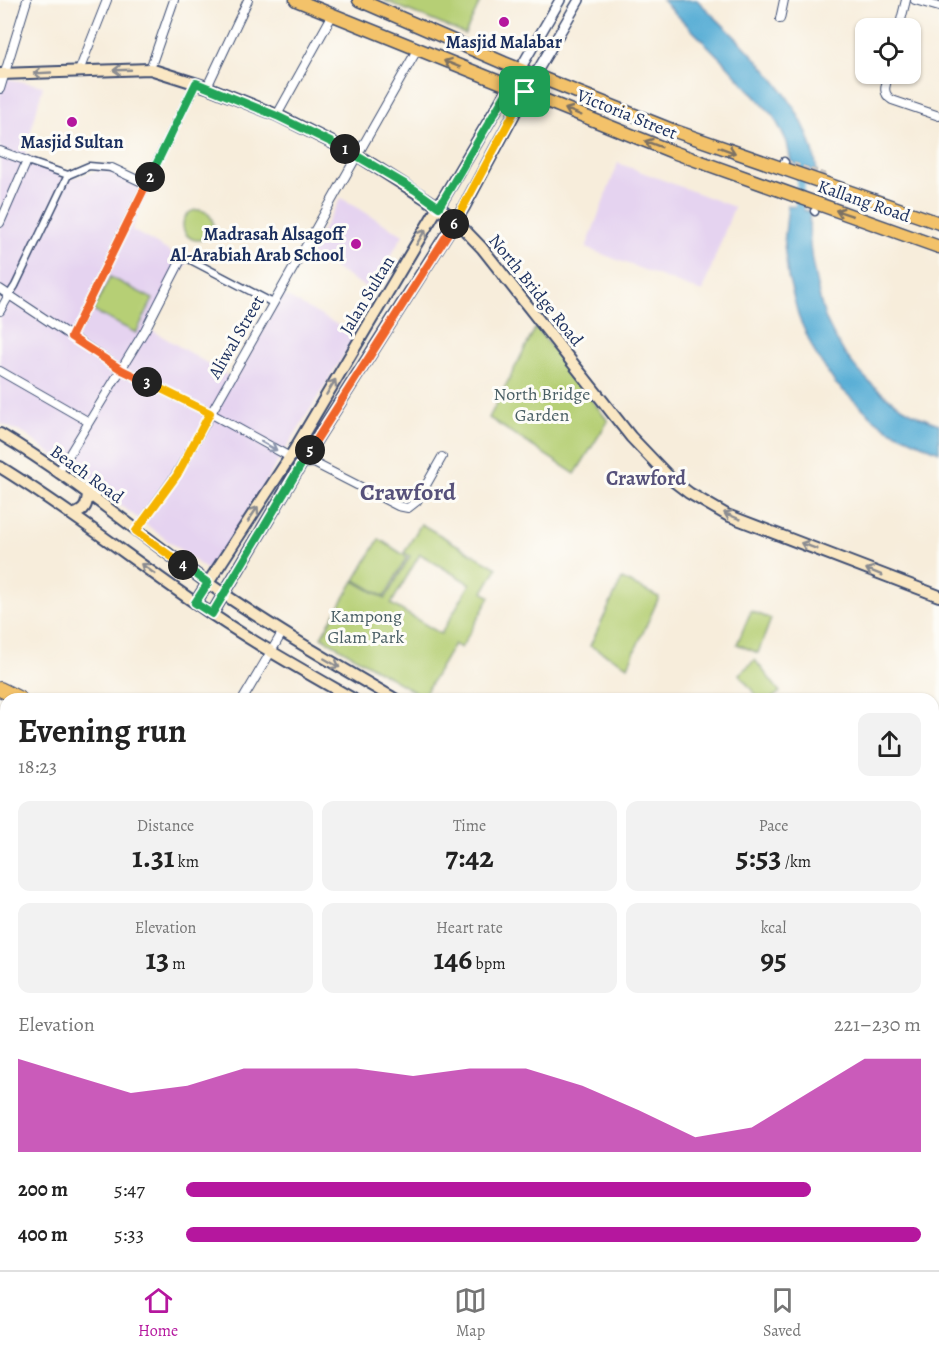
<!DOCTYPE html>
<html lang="en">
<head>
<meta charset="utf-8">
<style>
  :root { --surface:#fff; --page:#f2f2f2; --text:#222; --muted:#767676; --line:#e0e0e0; --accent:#b5179e }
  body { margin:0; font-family:Alegreya,serif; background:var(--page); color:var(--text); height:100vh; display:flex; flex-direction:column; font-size:22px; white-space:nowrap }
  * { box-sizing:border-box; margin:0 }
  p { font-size:20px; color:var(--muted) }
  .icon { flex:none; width:33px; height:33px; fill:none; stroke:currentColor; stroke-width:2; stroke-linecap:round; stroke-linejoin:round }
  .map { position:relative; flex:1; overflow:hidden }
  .details { position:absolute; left:0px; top:693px; width:939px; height:578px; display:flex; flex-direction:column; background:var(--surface); border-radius:18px 18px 0 0; box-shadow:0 2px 4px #0004 }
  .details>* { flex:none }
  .buttons { position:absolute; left:855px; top:18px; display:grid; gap:12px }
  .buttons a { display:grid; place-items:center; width:66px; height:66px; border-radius:12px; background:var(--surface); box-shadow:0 2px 4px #0004; font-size:30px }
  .pin { position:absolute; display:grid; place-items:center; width:51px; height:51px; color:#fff; margin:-26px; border-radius:12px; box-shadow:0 3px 9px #0006 }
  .km { position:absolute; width:30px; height:30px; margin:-15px; border-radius:50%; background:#222; color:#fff; font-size:16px; line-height:30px; text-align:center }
  .round { display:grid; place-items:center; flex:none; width:63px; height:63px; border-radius:12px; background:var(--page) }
  .headline { display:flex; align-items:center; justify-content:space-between; height:102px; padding:0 18px }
  h1 { font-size:33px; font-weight:600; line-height:45px }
  .metrics { display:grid; grid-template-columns:repeat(3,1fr); gap:9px; height:102px; padding:6px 18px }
  .metrics div { display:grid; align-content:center; border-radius:12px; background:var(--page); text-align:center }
  .metrics b { font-size:30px; font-weight:600 }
  .metrics small { font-size:16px; font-weight:400 }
  .metrics p { font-size:16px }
  .chart { height:168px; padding:12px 18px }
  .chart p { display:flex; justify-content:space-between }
  .chart svg { width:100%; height:108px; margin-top:6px; fill:var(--accent); opacity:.7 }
  ul { padding:0 18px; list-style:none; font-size:20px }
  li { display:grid; grid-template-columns:96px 72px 1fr; align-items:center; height:45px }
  li i { height:15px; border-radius:8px; background:var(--accent) }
  .tabs { display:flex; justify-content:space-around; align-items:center; height:84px; border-top:2px solid var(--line); background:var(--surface); font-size:16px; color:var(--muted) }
  .tabs a { display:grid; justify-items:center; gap:3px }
  .tabs .selected { color:var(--accent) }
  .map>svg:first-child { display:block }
  .built { fill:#e5d3f0 }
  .green { fill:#b6cf75; stroke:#687f6a; stroke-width:1.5; fill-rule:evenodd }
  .water { fill:#5aafd6; stroke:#3a6f9a; stroke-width:1.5 }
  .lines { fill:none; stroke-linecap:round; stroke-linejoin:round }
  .canal { stroke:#5aafd6; stroke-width:9 }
  .pedestrian-tunnel { stroke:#cbc7c2; stroke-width:6; stroke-dasharray:6 3; stroke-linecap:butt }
  .pedestrian-casing { stroke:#3c4c71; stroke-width:9 }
  .minor-casing { stroke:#3c4c71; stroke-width:10 }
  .tertiary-casing { stroke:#3c4c71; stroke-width:12 }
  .secondary-casing { stroke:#3c4c71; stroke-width:14 }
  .primary-casing { stroke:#3c4c71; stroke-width:15 }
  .trunk-casing { stroke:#3c4c71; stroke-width:16 }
  .pedestrian { stroke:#fff; stroke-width:6 }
  .minor { stroke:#fff; stroke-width:8 }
  .tertiary { stroke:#fff; stroke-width:9 }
  .secondary { stroke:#fae7c3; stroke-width:10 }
  .primary { stroke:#f3c26a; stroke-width:12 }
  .trunk { stroke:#f3c26a; stroke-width:14 }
  .oneway { stroke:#7c7163 }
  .oneway2 { stroke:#8a8b90 }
  .oneway3 { stroke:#8d97ae }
  .split-1-casing { stroke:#fff; stroke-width:12 }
  .split-2-casing { stroke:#fff; stroke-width:12 }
  .split-3-casing { stroke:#fff; stroke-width:12 }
  .split-4-casing { stroke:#fff; stroke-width:12 }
  .split-5-casing { stroke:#fff; stroke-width:12 }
  .split-6-casing { stroke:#fff; stroke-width:12 }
  .split-7-casing { stroke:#fff; stroke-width:12 }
  .split-1 { stroke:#22a559; stroke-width:8 }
  .split-2 { stroke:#22a559; stroke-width:8 }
  .split-3 { stroke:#f0652b; stroke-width:8 }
  .split-4 { stroke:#f5b400; stroke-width:8 }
  .split-5 { stroke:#22a559; stroke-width:8 }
  .split-6 { stroke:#f0652b; stroke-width:8 }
  .split-7 { stroke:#f5b400; stroke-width:8 }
  .poi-dot { fill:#b5179e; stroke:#fdfcf7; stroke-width:2 }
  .labels { text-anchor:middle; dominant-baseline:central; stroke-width:6; stroke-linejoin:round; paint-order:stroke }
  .poi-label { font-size:18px; font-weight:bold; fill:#1b2f5e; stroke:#fdfcf7 }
  .street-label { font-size:18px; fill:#1b2f5e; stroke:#fdfcf7 }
  .park-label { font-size:18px; fill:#4a5f65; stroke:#fdfcf7 }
  .neighbourhood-label { font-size:20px; font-weight:bold; fill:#57527b; stroke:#fdfcf7 }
  .district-label { font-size:24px; font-weight:bold; fill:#57527b; stroke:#fdfcf7 }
</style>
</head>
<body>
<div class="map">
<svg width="939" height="1270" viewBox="0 0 939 1270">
  <rect width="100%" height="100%" fill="#fdfcf7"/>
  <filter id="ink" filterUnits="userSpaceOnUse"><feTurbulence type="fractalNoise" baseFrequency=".0167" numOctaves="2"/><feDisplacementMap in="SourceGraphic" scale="12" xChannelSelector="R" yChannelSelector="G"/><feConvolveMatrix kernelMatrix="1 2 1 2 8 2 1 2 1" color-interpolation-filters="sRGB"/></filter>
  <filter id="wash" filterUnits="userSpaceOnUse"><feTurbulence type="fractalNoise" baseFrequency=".008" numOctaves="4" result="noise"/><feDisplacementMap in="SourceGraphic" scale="24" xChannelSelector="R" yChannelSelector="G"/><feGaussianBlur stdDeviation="1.35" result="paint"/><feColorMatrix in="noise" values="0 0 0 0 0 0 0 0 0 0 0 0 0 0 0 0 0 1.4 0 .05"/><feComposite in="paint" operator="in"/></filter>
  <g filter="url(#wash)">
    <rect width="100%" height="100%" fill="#f7eddb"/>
    <path class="built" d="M 0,77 L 43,86 L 25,154 L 69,179 L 101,170 L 150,182 L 132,230 L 188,262 L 145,326 L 235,380 L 282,294 L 356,335 L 210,572 L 26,435 L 0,423 Z
      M 618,163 L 734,207 L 702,292 L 586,248 Z
      M 341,198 L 403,235 L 370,290 L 309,253 Z"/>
    <path class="green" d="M 383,0 L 481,0 L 465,34 Z
      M183 225a15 15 0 1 1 30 0a15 15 0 1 1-30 0Z
      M 110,277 L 153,299 L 136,333 L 93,311 Z
      M 536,327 L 608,421 L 575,474 L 489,418 Z
      M 421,524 L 497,568 L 483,592 L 490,597 L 461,648 L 454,644 L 423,697 L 321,637 L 354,581 L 385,599 L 410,556 L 404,553 ZM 420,554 L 470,584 L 441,634 L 391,604 Z
      M 379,539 L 407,557 L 384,597 L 355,580 Z
      M 622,579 L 659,597 L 628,666 L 590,646 Z
      M 751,611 L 771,619 L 758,653 L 737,644 Z
      M 755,660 L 780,692 L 771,699 L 759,699 L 739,674 Z
      M 0,737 L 6,740 L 6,1087 L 0,1087 Z
      M 939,786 L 939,871 L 937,872 L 933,881 L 933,798 Z
      M 528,1265 L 631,1265 L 625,1270 L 533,1270 Z"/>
    <path class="water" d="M 662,0 L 697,0 C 745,47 810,102 817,172 L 791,162 L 787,142 L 774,117 L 725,63 Z
      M 788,205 L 810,212 C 808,233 810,252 814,272 C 817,287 820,302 825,317 C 845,366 888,408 939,424 L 939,452 L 888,429 L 872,417 L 835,383 L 815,353 L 799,318 L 788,276 L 784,244 Z
      M 939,871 L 939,1095 L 937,1096 L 939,1118 L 933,1115 L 933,881 L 937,872 Z
      M 6,1087 L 6,1264 L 528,1264 L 533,1270 L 0,1270 L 0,1088 Z
      M 939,1137 L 939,1270 L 850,1270 L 860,1265 L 933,1264 L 933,1148 Z
      M 631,1265 L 631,1264 L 843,1265 L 833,1270 L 625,1270 Z"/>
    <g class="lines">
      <path class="canal" d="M 798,221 L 803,154"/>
    </g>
  </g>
  <g filter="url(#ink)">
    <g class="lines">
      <path class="pedestrian-tunnel" d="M 785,162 L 826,176"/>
      <g class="pedestrian-casing">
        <path id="pedestrian" d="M 27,161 L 68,175
          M 784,161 L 785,162
          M 814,211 L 815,212
          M 183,256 L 273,303
          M 9,295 L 15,286 L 68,175 L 89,166 L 112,168"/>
      </g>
      <g class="minor-casing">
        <path id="minor" d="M 915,0 L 939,7
          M 780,19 L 784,0
          M 899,28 L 906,0
          M 150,69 L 174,0
          M 79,71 L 107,0
          M 889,74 C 886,84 881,93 892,100 L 939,116
          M 207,87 L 248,0
          M 0,89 L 27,0
          M 277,115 L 333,14
          M 0,151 L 27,161 L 0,223
          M 112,168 L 146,184
          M 0,289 L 122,370 L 210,413 L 290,457
          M 0,311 L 9,295
          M 71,337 L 196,83
          M 0,371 L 89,422
          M 301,464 L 314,463 L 398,506 L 408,508 L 417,501 L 442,457
          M 58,473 L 145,330 L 183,256
          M 136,531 L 176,475 L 417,50
          M 243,699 L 282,633"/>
      </g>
      <g class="tertiary-casing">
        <path id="tertiary" d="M 520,69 L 560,0
          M 535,75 L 579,0"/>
      </g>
      <g class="secondary-casing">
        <path id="secondary" d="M 0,74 L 150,69 L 207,87 L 277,115 L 357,155 L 439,207 L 456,221 L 482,248 L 631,437 L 672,480 L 689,493 L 727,515 L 939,596
          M 0,434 C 72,477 137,532 205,581 C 266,624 330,661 395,699
          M 0,467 C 67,508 129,557 194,602 C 245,638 299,668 353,699
          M 74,514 C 85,511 87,505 88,494
          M 195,603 L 290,457 L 520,69
          M 212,614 L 307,454 L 464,207 L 535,75"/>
      </g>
      <g class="primary-casing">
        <path id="primary" d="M 296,0 L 673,152 L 939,247
          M 359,0 L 504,63 L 672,130 L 939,223
          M 933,739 L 939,728
          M 933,782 L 939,769
          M 0,875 L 6,875
          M 0,895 L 6,895"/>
      </g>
      <g class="trunk-casing">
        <path id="trunk" d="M 0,689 L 20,699
          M 0,721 L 6,725
          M 933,1174 L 939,1177
          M 933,1197 L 939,1200"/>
      </g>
      <use href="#pedestrian" class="pedestrian"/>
      <use href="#minor" class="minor"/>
      <use href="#tertiary" class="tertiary"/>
      <use href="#secondary" class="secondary"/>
      <use href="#primary" class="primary"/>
      <use href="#trunk" class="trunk"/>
    </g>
    <defs><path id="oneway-shaft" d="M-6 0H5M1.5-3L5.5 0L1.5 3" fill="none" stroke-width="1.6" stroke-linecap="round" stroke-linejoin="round" transform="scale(1.5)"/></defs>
    <g class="oneway">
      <use href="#oneway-shaft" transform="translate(452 64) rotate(-158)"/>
      <use href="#oneway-shaft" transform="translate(573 112) rotate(-158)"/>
      <use href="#oneway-shaft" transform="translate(653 144) rotate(-159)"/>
      <use href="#oneway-shaft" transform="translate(727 150) rotate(20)"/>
      <use href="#oneway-shaft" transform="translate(844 213) rotate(-161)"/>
    </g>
    <g class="oneway2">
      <use href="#oneway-shaft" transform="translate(122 70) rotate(178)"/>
      <use href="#oneway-shaft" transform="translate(42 73) rotate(177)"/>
      <use href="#oneway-shaft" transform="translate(421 237) rotate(-59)"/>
      <use href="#oneway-shaft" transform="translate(331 387) rotate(-59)"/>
      <use href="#oneway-shaft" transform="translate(253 514) rotate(-56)"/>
      <use href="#oneway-shaft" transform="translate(732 516) rotate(-157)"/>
      <use href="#oneway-shaft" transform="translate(809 546) rotate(-159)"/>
      <use href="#oneway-shaft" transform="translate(148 569) rotate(-144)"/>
      <use href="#oneway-shaft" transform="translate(874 572) rotate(-158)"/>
      <use href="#oneway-shaft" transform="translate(332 663) rotate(30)"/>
    </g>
    <use class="oneway3" href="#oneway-shaft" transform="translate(269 446) rotate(29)"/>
  </g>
  <g class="lines" filter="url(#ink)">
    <g class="split-1-casing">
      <path id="split-1" d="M 345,149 L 415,190 L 439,207 L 510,87 L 525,92"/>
    </g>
    <g class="split-2-casing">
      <path id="split-2" d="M 150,177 L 196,83 L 277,116 L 345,149"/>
    </g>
    <g class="split-3-casing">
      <path id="split-3" d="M 147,382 L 122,370 L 71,337 L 150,177"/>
    </g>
    <g class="split-4-casing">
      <path id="split-4" d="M 147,382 L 210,413 L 177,475 L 136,531 L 183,565"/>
    </g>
    <g class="split-5-casing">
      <path id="split-5" d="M 183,565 L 208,583 L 195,603 L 212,614 L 310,450"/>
    </g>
    <g class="split-6-casing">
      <path id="split-6" d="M 310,450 L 454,224"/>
    </g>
    <g class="split-7-casing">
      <path id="split-7" d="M 454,224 L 525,92"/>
    </g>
    <use href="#split-1" class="split-1"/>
    <use href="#split-2" class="split-2"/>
    <use href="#split-3" class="split-3"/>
    <use href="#split-4" class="split-4"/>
    <use href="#split-5" class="split-5"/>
    <use href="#split-6" class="split-6"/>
    <use href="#split-7" class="split-7"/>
  </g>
  <g class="poi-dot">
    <circle cx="504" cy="22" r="6"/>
    <circle cx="72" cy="122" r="6"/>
    <circle cx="356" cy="244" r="6"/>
  </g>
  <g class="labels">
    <g class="poi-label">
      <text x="504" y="42">Masjid Malabar</text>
      <text x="72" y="142">Masjid Sultan</text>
      <text x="344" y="234" text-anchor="end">Madrasah Alsagoff<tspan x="344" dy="21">Al-Arabiah Arab School</tspan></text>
    </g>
    <g class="street-label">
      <text transform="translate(627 114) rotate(22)">Victoria Street</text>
      <text transform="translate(864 201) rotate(19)">Kallang Road</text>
      <text transform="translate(536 290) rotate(51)">North Bridge Road</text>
      <text transform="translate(367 295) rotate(-59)">Jalan Sultan</text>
      <text transform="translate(236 337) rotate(-60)">Aliwal Street</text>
      <text transform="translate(87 474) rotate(36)">Beach Road</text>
    </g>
    <g class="park-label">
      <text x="542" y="394">North Bridge<tspan x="542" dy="21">Garden</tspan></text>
      <text x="366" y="616">Kampong<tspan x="366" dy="21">Glam Park</tspan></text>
    </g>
    <g class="neighbourhood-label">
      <text x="646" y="478">Crawford</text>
    </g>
    <g class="district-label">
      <text x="408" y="492">Crawford</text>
    </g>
  </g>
</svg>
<div class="buttons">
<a><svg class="icon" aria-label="locate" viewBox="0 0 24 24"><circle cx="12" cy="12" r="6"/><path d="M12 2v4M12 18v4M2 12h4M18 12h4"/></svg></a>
</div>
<div class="pin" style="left:525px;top:92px;background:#1e9e55"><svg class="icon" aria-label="arrive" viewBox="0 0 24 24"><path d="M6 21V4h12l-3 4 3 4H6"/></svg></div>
<b class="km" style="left:345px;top:149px">1</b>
<b class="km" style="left:150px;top:177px">2</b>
<b class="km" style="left:147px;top:382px">3</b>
<b class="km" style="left:183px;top:565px">4</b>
<b class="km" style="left:310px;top:450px">5</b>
<b class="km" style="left:454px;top:224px">6</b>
<section class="details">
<div class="headline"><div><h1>Evening run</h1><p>18:23</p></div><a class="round"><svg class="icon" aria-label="share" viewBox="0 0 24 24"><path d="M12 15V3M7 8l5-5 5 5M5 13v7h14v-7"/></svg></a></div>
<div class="metrics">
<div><p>Distance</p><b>1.31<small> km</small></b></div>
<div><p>Time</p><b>7:42</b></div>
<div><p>Pace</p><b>5:53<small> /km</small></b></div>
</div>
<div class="metrics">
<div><p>Elevation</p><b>13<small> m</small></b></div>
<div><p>Heart rate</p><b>146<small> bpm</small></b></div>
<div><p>kcal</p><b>95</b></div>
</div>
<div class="chart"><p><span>Elevation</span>221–230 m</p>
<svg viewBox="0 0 160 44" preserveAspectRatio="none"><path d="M0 44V6L10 13L20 20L30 17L40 10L50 10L60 10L70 13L80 10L90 10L100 17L110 27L120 38L130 34L140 20L150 6L160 6V44z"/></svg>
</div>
<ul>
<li><b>200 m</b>5:47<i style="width:85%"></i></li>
<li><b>400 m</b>5:33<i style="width:100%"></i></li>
</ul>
</section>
</div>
<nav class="tabs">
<a class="selected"><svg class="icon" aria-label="home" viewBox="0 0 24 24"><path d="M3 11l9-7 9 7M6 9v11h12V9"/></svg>Home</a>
<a><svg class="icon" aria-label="map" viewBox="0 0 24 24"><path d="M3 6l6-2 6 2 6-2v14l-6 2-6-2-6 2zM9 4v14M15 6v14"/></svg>Map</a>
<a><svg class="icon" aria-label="saved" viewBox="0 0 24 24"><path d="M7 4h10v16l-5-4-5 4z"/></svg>Saved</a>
</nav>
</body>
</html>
